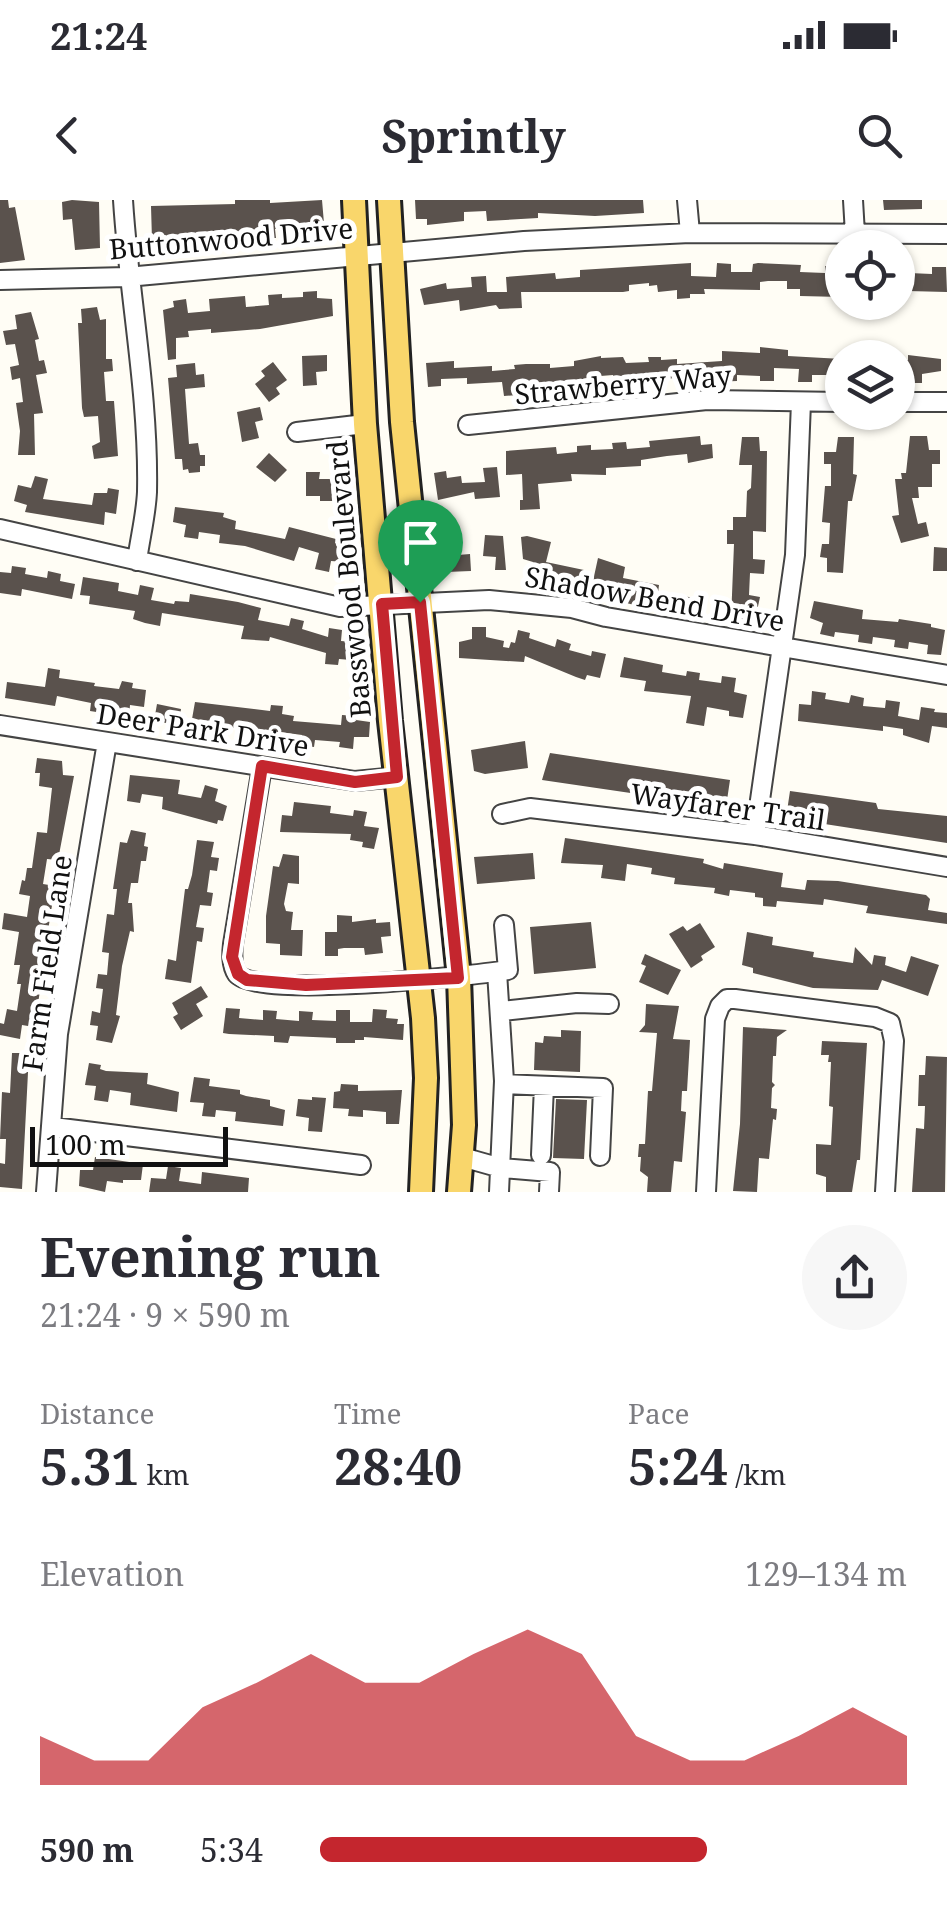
<!DOCTYPE html>
<html lang="en">
<head>
<meta charset="utf-8">
<style>
  :root { --surface:#fff; --page:#f7f7f7; --text:#2b2b33; --muted:#7c7c81; --accent:#c4262e }
  body { margin:0; font-family:"Noto Serif",serif; background:var(--page); color:var(--text); height:100vh; display:flex; flex-direction:column; font-size:38px; white-space:nowrap }
  * { box-sizing:border-box; margin:0 }
  p { font-size:32px; color:var(--muted) }
  .icon { flex:none; width:55px; height:55px; fill:none; stroke:currentColor; stroke-width:2; stroke-linecap:round; stroke-linejoin:round }
  .map { position:relative; height:992px; overflow:hidden }
  .drawer { display:flex; flex-direction:column; background:var(--surface); flex:1 }
  .drawer>* { flex:none }
  .buttons { position:absolute; left:825px; top:30px; display:grid; gap:20px }
  .buttons a { display:grid; place-items:center; width:90px; height:90px; border-radius:50%; background:var(--surface); box-shadow:0 2px 8px #0004; font-size:50px }
  .scale { position:absolute; left:30px; bottom:25px; width:198px; box-sizing:border-box; padding-left:10px; border:5px solid #111; border-top:0; font-size:28px; line-height:35px; white-space:nowrap; color:#111; -webkit-text-stroke:8px #fff; paint-order:stroke }
  .pin { position:absolute; display:grid; place-items:center; width:85px; height:85px; color:#fff; margin:-102px -42px; border-radius:50% 50% 50% 0; rotate:-45deg; box-shadow:0 0 10px #0007 }
  .pin .icon { rotate:45deg }
  .round { display:grid; place-items:center; flex:none; width:105px; height:105px; border-radius:52px; background:var(--page) }
  .headline { display:flex; align-items:center; justify-content:space-between; height:170px; padding:0 40px }
  h1 { font-size:55px; font-weight:700; line-height:75px }
  .figures { display:grid; grid-template-columns:repeat(3,1fr); gap:15px; height:170px; padding:10px 40px }
  .figures div { display:grid; align-content:center }
  .figures b { font-size:50px; font-weight:700 }
  .figures small { font-size:28px; font-weight:400 }
  .figures p { font-size:28px }
  .chart { height:280px; padding:20px 40px }
  .chart p { display:flex; justify-content:space-between }
  .chart svg { width:100%; height:180px; margin-top:10px; fill:var(--accent); opacity:.7 }
  ul { padding:0 40px; list-style:none; font-size:32px }
  li { display:grid; grid-template-columns:160px 120px 1fr; align-items:center; height:75px }
  li i { height:25px; border-radius:12px; background:var(--accent) }
  .status { display:flex; justify-content:space-between; align-items:center; height:70px; padding:0 50px; background:var(--surface); direction:ltr }
  .status svg { height:28px; fill:currentColor }
  header { display:flex; justify-content:space-between; align-items:center; height:130px; padding:0 40px; background:var(--surface); font-size:45px; font-weight:700 }
  .map>svg:first-child { display:block }
  .building { fill:#5a524d }
  .lines { fill:none; stroke-linecap:round; stroke-linejoin:round }
  .minor-casing { stroke:#444; stroke-width:22 }
  .major-casing { stroke:#222; stroke-width:28 }
  .minor { stroke:#fff; stroke-width:18 }
  .major { stroke:#f9d66b; stroke-width:22 }
  .route-casing { stroke:#fff; stroke-width:20 }
  .route { stroke:#c4262e; stroke-width:12 }
  .labels { text-anchor:middle; dominant-baseline:central; stroke-width:10; stroke-linejoin:round; paint-order:stroke }
  .street-label { font-size:28px; fill:#111; stroke:#fff }
</style>
</head>
<body>
<div class="status"><b>21:24</b><svg viewBox="0 0 49 12"><path d="M0 12V9h3v3zM5 12V6h3v6zM10 12V3h3v9zM15 12V0h3v12zM26 1h20v11H26zM47 4h2v5h-2z"/></svg></div>
<header><svg class="icon" aria-label="back" viewBox="0 0 24 24"><path d="M15 5l-7 7 7 7"/></svg>Sprintly<svg class="icon" aria-label="search" viewBox="0 0 24 24"><circle cx="10" cy="10" r="6"/><path d="M15 15l6 6"/></svg></header>
<div class="map">
<svg width="947" height="992" viewBox="0 0 947 992">
  <rect width="100%" height="100%" fill="#fffdf5"/>
  <path class="building" d="M 0,0 L 8,0 L 9,8 L 15,7 L 25,60 L 0,63 Z
    M 72,0 L 99,2 L 100,48 L 75,50 L 72,19 L 63,20 L 62,2 Z
    M 235,0 L 270,0 L 270,3 L 322,0 L 325,35 L 296,34 L 296,28 L 275,29 L 276,38 L 240,37 L 240,41 L 164,46 L 164,41 L 152,40 L 151,6 L 235,4 Z
    M 415,0 L 643,0 L 644,13 L 595,16 L 538,13 L 538,18 L 487,21 L 486,11 L 464,12 L 464,21 L 427,25 L 427,19 L 416,19 Z
    M 883,0 L 922,0 L 922,9 L 884,10 Z
    M 691,63 L 691,76 L 716,77 L 717,63 L 731,64 L 731,72 L 752,72 L 753,64 L 758,63 L 801,65 L 800,72 L 825,73 L 825,66 L 838,66 L 842,97 L 800,96 L 800,89 L 787,89 L 787,81 L 768,81 L 760,82 L 760,90 L 704,89 L 705,94 L 690,94 L 690,98 L 677,99 L 677,90 L 658,92 L 657,85 L 649,86 L 649,83 L 629,85 L 629,91 L 623,92 L 521,92 L 522,108 L 499,109 L 496,105 L 460,111 L 459,100 L 424,105 L 420,89 L 446,83 L 447,89 L 472,87 L 471,77 L 486,76 L 487,92 L 507,92 L 506,77 L 555,73 L 556,79 L 580,77 L 580,70 Z
    M 898,66 L 909,66 L 909,73 L 932,74 L 932,67 L 946,67 L 947,92 L 908,91 L 908,95 L 898,94 Z
    M 317,91 L 317,98 L 332,99 L 333,116 L 260,129 L 211,133 L 211,129 L 188,131 L 189,137 L 176,138 L 176,159 L 168,160 L 163,110 L 174,107 L 173,101 L 186,99 L 188,113 L 210,111 L 209,99 L 245,96 L 246,107 L 269,105 L 268,95 L 282,94 L 282,98 L 303,97 L 303,92 Z
    M 97,107 L 100,120 L 106,119 L 106,159 L 112,159 L 113,171 L 104,172 L 106,201 L 114,201 L 118,256 L 94,259 L 92,246 L 100,242 L 98,216 L 84,217 L 82,208 L 78,123 L 82,123 L 81,109 Z
    M 31,112 L 39,139 L 35,140 L 39,161 L 44,160 L 47,173 L 36,175 L 43,213 L 34,214 L 35,255 L 18,255 L 20,231 L 16,203 L 23,202 L 20,178 L 12,180 L 10,167 L 19,165 L 15,144 L 6,145 L 3,131 L 17,129 L 15,115 Z
    M 760,147 L 788,150 L 788,156 L 842,159 L 842,175 L 812,175 L 812,182 L 798,182 L 799,169 L 774,168 L 774,181 L 760,181 L 760,176 L 737,175 L 737,181 L 688,183 L 687,177 L 664,179 L 664,185 L 650,186 L 650,178 L 626,179 L 627,188 L 614,189 L 613,175 L 588,177 L 588,190 L 576,191 L 576,182 L 552,184 L 553,192 L 539,193 L 539,185 L 517,187 L 518,195 L 504,196 L 502,182 L 467,184 L 467,178 L 441,179 L 441,186 L 428,187 L 426,163 L 454,161 L 454,168 L 492,166 L 492,171 L 515,169 L 514,165 L 526,164 L 550,164 L 550,168 L 574,166 L 574,161 L 601,156 L 601,158 L 623,157 L 626,163 L 649,162 L 648,157 L 661,157 L 661,160 L 677,159 L 677,164 L 722,161 L 722,151 L 760,153 Z
    M 327,155 L 327,171 L 316,172 L 317,185 L 303,186 L 302,156 Z
    M 908,155 L 941,159 L 941,171 L 922,174 L 922,183 L 908,183 L 908,176 L 898,175 L 898,160 L 908,160 Z
    M 273,162 L 287,180 L 276,188 L 280,194 L 269,202 L 255,184 L 265,176 L 261,171 Z
    M 195,163 L 196,175 L 204,174 L 205,187 L 185,189 L 189,244 L 198,243 L 200,255 L 205,255 L 205,266 L 200,266 L 200,272 L 189,273 L 188,269 L 183,270 L 182,259 L 175,259 L 168,178 L 177,177 L 176,165 Z
    M 260,207 L 263,220 L 255,222 L 259,238 L 242,242 L 237,212 Z
    M 700,236 L 701,245 L 712,244 L 713,258 L 688,263 L 687,254 L 667,256 L 641,260 L 641,266 L 606,268 L 606,275 L 571,274 L 572,281 L 538,284 L 540,309 L 520,310 L 520,300 L 523,300 L 522,274 L 506,275 L 506,251 L 556,247 L 557,254 L 577,252 L 577,246 L 591,245 L 591,250 L 613,249 L 612,243 L 626,242 L 627,249 L 650,247 L 649,241 Z
    M 910,236 L 927,236 L 929,250 L 940,250 L 940,264 L 932,264 L 932,287 L 918,287 L 919,298 L 912,298 L 918,324 L 926,322 L 929,336 L 901,343 L 892,316 L 899,315 L 895,279 L 902,279 L 901,273 L 906,273 Z
    M 742,237 L 759,237 L 760,251 L 767,251 L 766,332 L 753,331 L 753,359 L 765,360 L 764,374 L 750,373 L 749,395 L 760,397 L 757,411 L 751,410 L 747,423 L 731,420 L 734,344 L 727,344 L 727,330 L 733,330 L 733,317 L 746,317 L 747,291 L 751,288 L 752,265 L 739,265 Z
    M 838,237 L 854,237 L 853,274 L 857,275 L 852,301 L 848,301 L 843,373 L 827,372 L 827,358 L 820,357 L 822,344 L 829,344 L 830,323 L 822,322 L 825,286 L 831,286 L 831,264 L 824,264 L 824,252 L 836,252 Z
    M 269,253 L 287,270 L 275,282 L 256,267 Z
    M 497,267 L 500,297 L 475,299 L 474,292 L 438,300 L 434,273 L 446,271 L 447,278 L 461,276 L 462,283 L 485,282 L 483,268 Z
    M 306,272 L 320,272 L 319,279 L 332,279 L 333,301 L 320,301 L 320,296 L 306,296 Z
    M 35,276 L 48,279 L 43,299 L 92,305 L 94,293 L 107,293 L 108,288 L 119,290 L 116,314 L 105,312 L 104,325 L 25,312 L 27,305 L 14,301 L 18,285 L 31,288 Z
    M 175,307 L 224,313 L 223,317 L 236,321 L 235,329 L 285,339 L 289,327 L 336,339 L 335,343 L 349,347 L 345,362 L 331,361 L 329,372 L 315,369 L 319,353 L 299,347 L 294,361 L 245,346 L 219,343 L 220,335 L 199,332 L 198,339 L 184,337 L 186,325 L 173,322 Z
    M 485,335 L 503,336 L 506,370 L 495,370 L 496,357 L 483,356 Z
    M 527,336 L 551,342 L 546,362 L 584,370 L 579,389 L 529,375 L 533,362 L 523,359 L 521,337 Z
    M 934,347 L 947,348 L 947,371 L 933,371 Z
    M 470,354 L 471,371 L 446,372 L 446,356 Z
    M 598,358 L 625,367 L 623,378 L 659,385 L 657,401 L 644,400 L 642,407 L 603,397 L 606,384 L 593,381 Z
    M 12,366 L 26,368 L 25,374 L 47,378 L 48,371 L 61,374 L 60,381 L 75,384 L 72,399 L 22,389 L 21,396 L 0,393 L 0,372 L 11,373 Z
    M 83,377 L 119,383 L 118,391 L 138,395 L 140,385 L 154,388 L 151,400 L 174,404 L 175,401 L 189,402 L 190,394 L 238,402 L 261,408 L 258,420 L 289,426 L 291,418 L 304,421 L 302,429 L 328,437 L 329,428 L 342,430 L 341,441 L 353,442 L 351,460 L 339,459 L 338,465 L 325,464 L 326,453 L 270,437 L 269,441 L 241,439 L 244,426 L 162,413 L 160,426 L 145,423 L 133,419 L 135,411 L 89,404 L 90,396 L 80,395 Z
    M 673,395 L 697,398 L 694,415 L 671,412 Z
    M 814,401 L 863,410 L 862,419 L 898,422 L 899,419 L 931,424 L 931,427 L 945,430 L 941,455 L 927,454 L 928,445 L 909,442 L 908,449 L 894,447 L 895,440 L 873,437 L 872,444 L 858,442 L 859,435 L 835,432 L 834,437 L 820,434 L 823,423 L 810,418 Z
    M 472,427 L 486,427 L 486,437 L 504,441 L 503,447 L 509,448 L 511,442 L 515,443 L 518,430 L 530,433 L 529,438 L 555,447 L 557,439 L 571,444 L 569,450 L 591,456 L 592,451 L 606,454 L 600,478 L 587,475 L 585,480 L 576,477 L 525,456 L 524,462 L 459,458 L 459,442 L 472,439 Z
    M 624,457 L 663,465 L 662,472 L 686,476 L 687,471 L 700,473 L 699,480 L 721,483 L 722,476 L 736,478 L 734,492 L 747,495 L 743,518 L 729,516 L 729,511 L 707,507 L 704,526 L 686,523 L 691,496 L 644,491 L 646,481 L 620,477 Z
    M 48,468 L 60,470 L 59,478 L 95,483 L 94,486 L 119,489 L 122,481 L 133,483 L 132,488 L 146,490 L 144,507 L 130,505 L 129,517 L 90,511 L 91,503 L 57,496 L 55,506 L 5,498 L 7,482 L 45,487 Z
    M 812,491 L 826,493 L 825,499 L 849,503 L 851,495 L 864,498 L 863,506 L 885,508 L 886,500 L 900,502 L 898,516 L 919,520 L 921,507 L 935,509 L 934,512 L 947,513 L 947,528 L 932,526 L 929,543 L 903,535 L 903,529 L 883,526 L 883,531 L 798,521 L 799,504 L 811,505 Z
    M 195,502 L 270,511 L 271,505 L 283,506 L 282,514 L 294,516 L 293,521 L 341,525 L 342,515 L 357,516 L 356,520 L 370,522 L 369,537 L 354,537 L 353,549 L 339,547 L 340,542 L 315,540 L 314,547 L 301,545 L 302,535 L 280,532 L 278,542 L 241,535 L 241,529 L 217,525 L 217,530 L 202,528 L 203,520 L 192,519 Z
    M 157,504 L 181,509 L 179,525 L 154,521 Z
    M 525,541 L 528,568 L 485,574 L 474,571 L 471,550 Z
    M 550,553 L 730,580 L 726,607 L 542,580 Z
    M 37,558 L 62,561 L 63,575 L 74,576 L 58,660 L 47,659 L 43,684 L 55,686 L 48,731 L 43,731 L 40,755 L 46,755 L 34,827 L 22,825 L 20,839 L 0,835 L 0,823 L 4,824 L 7,809 L 17,811 L 21,784 L 17,784 L 20,765 L 14,765 L 19,732 L 2,729 L 4,713 L 27,717 L 30,696 L 19,694 L 22,680 L 25,681 L 27,668 L 32,668 L 37,632 L 47,633 L 52,588 L 39,586 L 40,573 L 35,573 Z
    M 130,575 L 180,580 L 178,594 L 201,598 L 205,585 L 218,589 L 215,601 L 227,606 L 223,621 L 218,620 L 217,624 L 162,609 L 163,597 L 142,594 L 140,603 L 127,601 Z
    M 790,591 L 876,603 L 878,609 L 947,616 L 947,643 L 786,618 Z
    M 294,602 L 331,606 L 330,613 L 353,616 L 354,610 L 367,612 L 364,626 L 379,628 L 374,649 L 362,647 L 363,642 L 350,640 L 351,634 L 280,632 L 282,615 L 292,616 Z
    M 131,630 L 146,633 L 144,646 L 148,647 L 146,661 L 141,661 L 138,683 L 131,683 L 128,703 L 132,703 L 134,732 L 130,731 L 122,766 L 116,815 L 120,816 L 112,843 L 96,840 L 98,826 L 90,825 L 92,811 L 100,813 L 103,789 L 96,788 L 98,774 L 107,775 L 109,753 L 102,752 L 107,714 L 114,715 L 117,689 L 113,689 L 120,642 L 127,643 Z
    M 565,638 L 704,659 L 703,663 L 723,669 L 724,663 L 783,673 L 781,687 L 805,690 L 807,680 L 838,681 L 926,695 L 930,699 L 928,710 L 947,713 L 947,724 L 866,713 L 868,706 L 824,699 L 823,705 L 777,701 L 776,707 L 763,706 L 763,698 L 755,697 L 755,693 L 730,690 L 729,696 L 714,693 L 715,688 L 674,684 L 675,678 L 651,674 L 652,668 L 627,664 L 625,681 L 601,678 L 603,665 L 561,663 Z
    M 197,640 L 214,642 L 211,657 L 219,658 L 217,671 L 210,670 L 207,692 L 213,693 L 211,706 L 200,705 L 196,727 L 204,728 L 202,742 L 197,741 L 191,783 L 165,779 L 168,759 L 176,761 L 185,689 L 188,689 L 192,675 Z
    M 533,653 L 535,679 L 477,684 L 474,657 Z
    M 283,654 L 299,656 L 299,684 L 288,683 L 284,704 L 286,711 L 293,712 L 291,730 L 303,730 L 302,756 L 280,755 L 280,744 L 266,743 L 266,716 L 273,666 L 279,667 Z
    M 337,715 L 352,716 L 352,722 L 376,719 L 376,723 L 390,722 L 391,736 L 381,737 L 383,753 L 365,755 L 364,748 L 344,748 L 338,749 L 338,756 L 325,756 L 325,732 L 337,732 Z
    M 591,722 L 596,768 L 534,774 L 530,727 Z
    M 700,723 L 715,747 L 701,756 L 703,760 L 691,768 L 669,734 L 683,726 L 687,731 Z
    M 747,732 L 773,737 L 772,745 L 814,752 L 813,757 L 853,763 L 855,747 L 872,765 L 874,755 L 886,757 L 885,765 L 906,772 L 911,756 L 939,765 L 928,796 L 882,780 L 878,790 L 813,788 L 753,773 L 753,768 L 742,765 Z
    M 645,754 L 681,770 L 668,795 L 639,782 L 646,766 L 641,764 Z
    M 201,786 L 208,797 L 196,804 L 203,816 L 181,830 L 173,817 L 178,814 L 172,803 Z
    M 646,804 L 679,806 L 673,839 L 690,840 L 687,891 L 682,891 L 681,911 L 686,912 L 682,962 L 674,961 L 671,992 L 647,992 L 648,977 L 640,971 L 641,957 L 638,957 L 639,944 L 645,944 L 648,891 L 652,891 L 657,833 L 639,832 L 645,825 Z
    M 226,808 L 240,809 L 239,818 L 263,820 L 263,810 L 277,811 L 276,819 L 299,821 L 299,811 L 313,812 L 312,820 L 336,821 L 336,810 L 350,810 L 350,822 L 372,822 L 373,809 L 387,810 L 386,818 L 398,819 L 397,824 L 404,824 L 403,840 L 364,837 L 364,840 L 355,840 L 355,843 L 336,843 L 336,838 L 290,836 L 288,843 L 274,842 L 274,836 L 229,834 L 223,833 Z
    M 743,827 L 787,830 L 777,837 L 776,856 L 773,856 L 772,882 L 775,885 L 772,888 L 771,908 L 777,909 L 776,920 L 773,919 L 769,959 L 759,958 L 757,992 L 733,991 L 740,924 Z
    M 561,830 L 581,831 L 580,872 L 534,870 L 535,842 L 543,843 L 544,836 L 561,837 Z
    M 822,841 L 867,843 L 860,960 L 857,960 L 852,992 L 826,992 L 826,977 L 816,974 L 816,944 L 831,945 L 833,907 L 829,906 L 831,862 L 828,862 L 829,855 L 821,855 Z
    M 12,853 L 29,853 L 22,989 L 0,987 L 0,963 L 5,964 L 6,939 L 0,939 L 2,892 L 10,893 Z
    M 926,856 L 947,857 L 945,992 L 912,992 L 916,928 L 924,929 L 925,906 L 918,906 L 919,875 L 925,875 Z
    M 89,863 L 101,865 L 100,869 L 106,871 L 148,873 L 147,884 L 179,892 L 177,912 L 130,905 L 131,893 L 110,890 L 108,902 L 94,900 L 96,886 L 85,885 Z
    M 194,877 L 210,879 L 209,886 L 240,890 L 240,894 L 246,896 L 270,900 L 270,906 L 285,910 L 283,926 L 235,921 L 236,912 L 216,910 L 215,917 L 202,916 L 204,903 L 190,902 Z
    M 341,884 L 358,885 L 358,891 L 402,890 L 399,924 L 386,924 L 386,912 L 363,910 L 363,917 L 348,916 L 349,909 L 333,908 L 334,892 L 340,891 Z
    M 312,897 L 326,898 L 322,932 L 308,931 L 309,918 L 296,916 L 298,899 L 312,900 Z
    M 556,899 L 587,900 L 584,959 L 553,958 Z
    M 95,957 L 143,964 L 141,980 L 123,980 L 123,983 L 107,981 L 105,992 L 79,986 L 80,970 L 93,970 Z
    M 168,966 L 181,968 L 179,981 L 201,984 L 202,972 L 249,978 L 248,992 L 149,992 L 151,978 L 166,979 Z"/>
  <g class="lines">
    <g class="minor-casing">
      <path id="minor" d="M 123,0 C 129,97 149,194 147,292 C 146,315 140,338 137,361
        M 687,0 L 690,33
        M 853,0 L 855,34
        M 0,80 L 127,77 L 524,41 L 690,33 L 947,34
        M 898,202 L 947,202
        M 468,225 L 707,200 L 842,202
        M 297,232 L 365,224
        M 0,329 L 340,407 L 489,400 L 572,408 L 606,417 L 947,475
        M 0,525 L 355,581 L 397,577
        M 262,567 L 233,744 C 232,753 231,765 237,774 C 257,799 470,776 508,770 L 504,725
        M 502,614 L 530,608 L 755,635 L 947,667
        M 755,635 L 795,355 L 801,202
        M 497,772 L 504,881 L 499,992
        M 502,811 L 577,803 L 609,804
        M 504,884 L 603,888 L 600,956
        M 53,927 L 361,965
        M 541,955 L 544,886
        M 462,957 L 501,968 L 550,972 L 549,992
        M 46,992 L 58,834 L 107,542
        M 706,992 L 715,819 L 720,806 L 727,799 L 735,799 L 875,817 L 890,823 L 894,841 L 885,992"/>
    </g>
    <g class="major-casing">
      <path id="major" d="M 354,0 L 365,224 L 390,521 L 423,818 L 426,878 L 421,992
        M 389,0 L 402,222 L 459,777 L 464,925 L 459,992"/>
    </g>
    <use href="#minor" class="minor"/>
    <use href="#major" class="major"/>
  </g>
  <g class="lines">
    <g class="route-casing">
      <path id="route" d="M 420,402 L 458,778 L 306,785 L 247,780 L 238,774 L 232,757 L 262,566 L 355,582 L 397,577 L 382,404 Z"/>
    </g>
    <use href="#route" class="route"/>
  </g>
  <g class="labels">
    <g class="street-label">
      <text transform="translate(231 38) rotate(-5)">Buttonwood Drive</text>
      <text transform="translate(623 184) rotate(-5)">Strawberry Way</text>
      <text transform="translate(348 379) rotate(-95)">Basswood Boulevard</text>
      <text transform="translate(655 398) rotate(10)">Shadow Bend Drive</text>
      <text transform="translate(203 529) rotate(9)">Deer Park Drive</text>
      <text transform="translate(728 606) rotate(8)">Wayfarer Trail</text>
      <text transform="translate(46 763) rotate(-82)">Farm Field Lane</text>
    </g>
  </g>
</svg>
<div class="buttons">
<a><svg class="icon" aria-label="locate" viewBox="0 0 24 24"><circle cx="12" cy="12" r="6"/><path d="M12 2v4M12 18v4M2 12h4M18 12h4"/></svg></a>
<a><svg class="icon" aria-label="layers" viewBox="0 0 24 24"><path d="M12 4l9 5-9 5-9-5zM3 14l9 5 9-5"/></svg></a>
</div>
<div class="scale">100 m</div>
<div class="pin" style="left:420px;top:402px;background:#1e9e55"><svg class="icon" aria-label="arrive" viewBox="0 0 24 24"><path d="M6 21V4h12l-3 4 3 4H6"/></svg></div>
</div>
<section class="drawer">
<div class="headline"><div><h1>Evening run</h1><p>21:24 · 9 × 590 m</p></div><a class="round"><svg class="icon" aria-label="share" viewBox="0 0 24 24"><path d="M12 15V3M7 8l5-5 5 5M5 13v7h14v-7"/></svg></a></div>
<div class="figures">
<div><p>Distance</p><b>5.31<small> km</small></b></div>
<div><p>Time</p><b>28:40</b></div>
<div><p>Pace</p><b>5:24<small> /km</small></b></div>
</div>
<div class="chart"><p><span>Elevation</span>129–134 m</p>
<svg viewBox="0 0 160 44" preserveAspectRatio="none"><path d="M0 44V32L10 38L20 38L30 25L40 19L50 12L60 19L70 19L80 12L90 6L100 12L110 32L120 38L130 38L140 32L150 25L160 32V44z"/></svg>
</div>
<ul>
<li><b>590 m</b>5:34<i style="width:66%"></i></li>
</ul>
</section>
</body>
</html>
